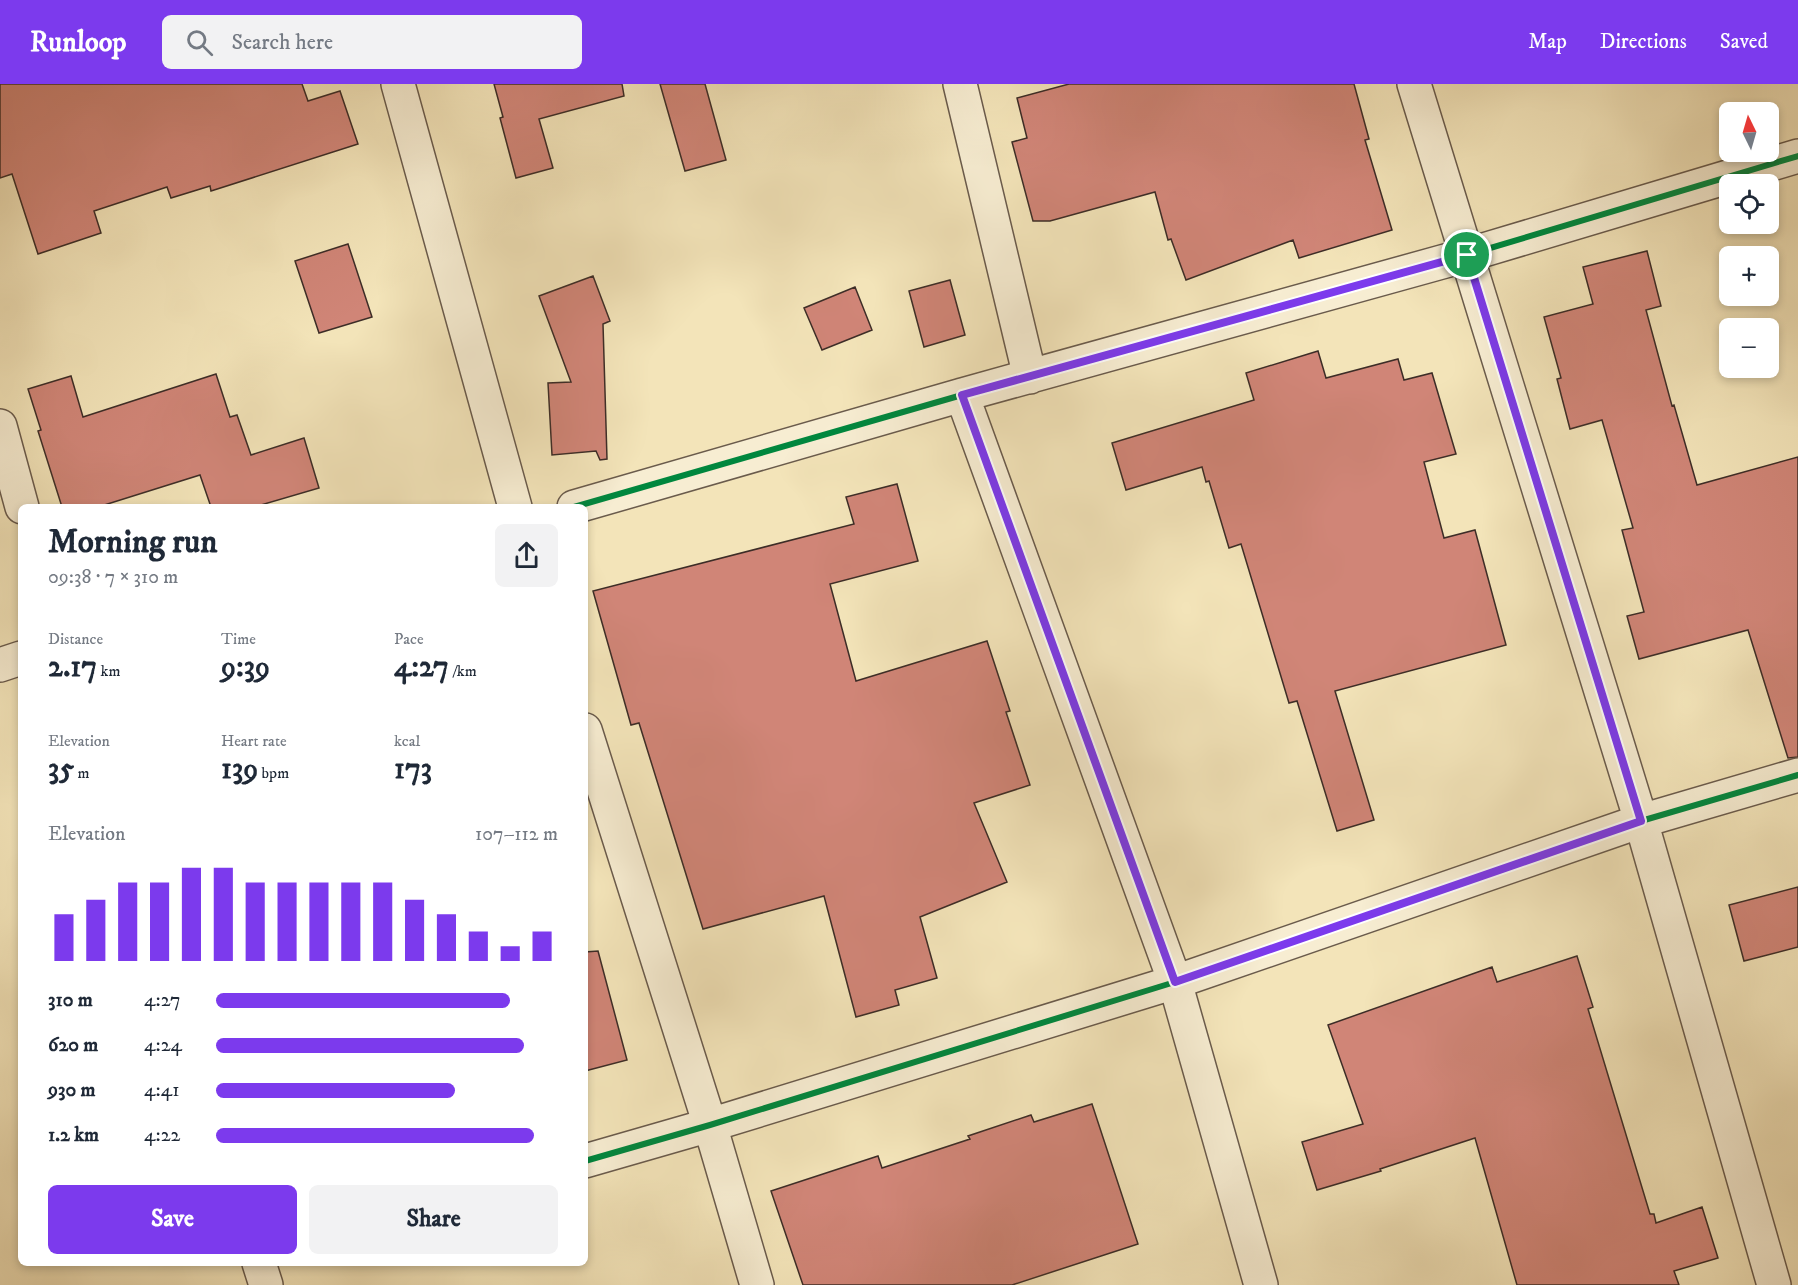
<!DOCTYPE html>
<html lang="en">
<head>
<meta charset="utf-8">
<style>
  :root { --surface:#fff; --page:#f2f2f3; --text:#1f2937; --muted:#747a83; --accent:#7c3aed }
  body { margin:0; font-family:"IM FELL DW Pica",serif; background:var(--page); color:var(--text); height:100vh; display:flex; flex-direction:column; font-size:22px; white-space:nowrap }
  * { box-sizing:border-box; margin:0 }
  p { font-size:20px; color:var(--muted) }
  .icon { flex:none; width:33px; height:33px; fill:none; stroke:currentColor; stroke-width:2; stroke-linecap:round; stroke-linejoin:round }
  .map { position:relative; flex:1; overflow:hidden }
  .panel { position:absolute; left:18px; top:420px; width:570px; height:762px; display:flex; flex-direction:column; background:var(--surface); border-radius:9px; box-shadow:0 3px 9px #0003 }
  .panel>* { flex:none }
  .needle { width:39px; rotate:355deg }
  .fabs { position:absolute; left:1719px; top:18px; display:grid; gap:12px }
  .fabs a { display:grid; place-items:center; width:60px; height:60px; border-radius:9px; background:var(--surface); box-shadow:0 3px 9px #0003; font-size:30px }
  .pin { position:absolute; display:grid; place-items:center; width:51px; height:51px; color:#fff; margin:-26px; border:3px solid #fff; border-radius:50%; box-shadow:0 2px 6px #0007 }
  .round { display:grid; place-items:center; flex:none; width:63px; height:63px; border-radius:9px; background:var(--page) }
  .overview { display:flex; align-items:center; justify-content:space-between; height:102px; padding:0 30px }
  h1 { font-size:33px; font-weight:800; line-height:45px }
  .stats { display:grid; grid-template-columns:repeat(3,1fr); gap:9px; height:102px; padding:6px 30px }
  .stats div { display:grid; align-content:center }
  .stats b { font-size:30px; font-weight:800 }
  .stats small { font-size:16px; font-weight:400 }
  .stats p { font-size:16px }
  .chart { height:168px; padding:12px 30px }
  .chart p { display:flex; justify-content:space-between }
  .chart svg { width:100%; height:108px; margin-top:6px; stroke:var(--accent); stroke-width:6 }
  .primary-button { display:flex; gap:12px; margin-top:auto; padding:12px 30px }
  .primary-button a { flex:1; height:69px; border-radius:9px; background:var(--accent); color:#fff; font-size:24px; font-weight:800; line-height:69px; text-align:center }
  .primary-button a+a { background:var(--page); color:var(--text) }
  ul { padding:0 30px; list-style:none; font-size:20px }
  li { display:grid; grid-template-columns:96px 72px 1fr; align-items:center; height:45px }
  li i { height:15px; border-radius:8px; background:var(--accent) }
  header { display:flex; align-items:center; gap:36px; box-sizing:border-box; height:84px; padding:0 30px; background:var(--accent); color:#fff }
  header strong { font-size:28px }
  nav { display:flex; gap:33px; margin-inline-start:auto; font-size:21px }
  .search { width:420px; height:54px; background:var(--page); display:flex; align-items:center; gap:15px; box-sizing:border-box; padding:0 21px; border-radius:9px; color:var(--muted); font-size:22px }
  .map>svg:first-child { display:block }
  .building { fill:#d08577; stroke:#3d2d27; stroke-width:1.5 }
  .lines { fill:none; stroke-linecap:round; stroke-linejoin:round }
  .minor-casing { stroke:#6a5b4c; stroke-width:36 }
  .minor { stroke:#f7edd2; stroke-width:33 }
  .cycleway-casing { stroke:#f7edd2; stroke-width:10 }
  .cycleway { stroke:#00873e; stroke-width:6 }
  .route-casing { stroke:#fff; stroke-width:12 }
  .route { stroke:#7c3aed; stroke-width:8 }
</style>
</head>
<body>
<header>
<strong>Runloop</strong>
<div class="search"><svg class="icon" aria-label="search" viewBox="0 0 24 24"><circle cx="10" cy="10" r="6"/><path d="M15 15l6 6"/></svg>Search here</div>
<nav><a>Map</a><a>Directions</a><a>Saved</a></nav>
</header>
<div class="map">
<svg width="1798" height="1201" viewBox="0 0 1798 1201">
  <rect width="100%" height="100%" fill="#f3e4b9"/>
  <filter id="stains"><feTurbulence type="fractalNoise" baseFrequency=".00333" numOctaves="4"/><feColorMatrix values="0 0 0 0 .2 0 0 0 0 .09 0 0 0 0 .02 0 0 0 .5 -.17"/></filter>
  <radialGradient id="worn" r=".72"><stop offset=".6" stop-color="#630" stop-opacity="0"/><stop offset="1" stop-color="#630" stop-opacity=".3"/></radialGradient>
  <path class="building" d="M 0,0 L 302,0 L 308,17 L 340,7 L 358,60 L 211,107 L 210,102 L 171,114 L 167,103 L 94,127 L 101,149 L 38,170 L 12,90 L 0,94 Z
    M 494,0 L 622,0 L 624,12 L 539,35 L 553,84 L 516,94 L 500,34 L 503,33 Z
    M 660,0 L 705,0 L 726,76 L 685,87 Z
    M 1069,0 L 1354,0 L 1369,55 L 1365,56 L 1392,146 L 1299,174 L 1293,156 L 1186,196 L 1171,155 L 1168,156 L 1155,108 L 1050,137 L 1033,137 L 1012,58 L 1027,54 L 1017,14 Z
    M 348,160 L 372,233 L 319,249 L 295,177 Z
    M 1647,167 L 1661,222 L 1646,226 L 1672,322 L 1674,321 L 1697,401 L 1798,373 L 1798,673 L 1788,674 L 1748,546 L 1639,575 L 1627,532 L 1644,528 L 1622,446 L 1633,444 L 1602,336 L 1570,345 L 1557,295 L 1561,294 L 1544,233 L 1593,220 L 1583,183 Z
    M 593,192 L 610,237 L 603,240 L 607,375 L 600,376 L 596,367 L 552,371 L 548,299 L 571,298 L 539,212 Z
    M 950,196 L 965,251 L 924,263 L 909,207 Z
    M 855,203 L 872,246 L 822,266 L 804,224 Z
    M 1318,267 L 1326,294 L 1398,275 L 1404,296 L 1432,289 L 1456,370 L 1424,378 L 1444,454 L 1475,446 L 1506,561 L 1335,607 L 1374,736 L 1337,747 L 1297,617 L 1289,619 L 1241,460 L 1229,464 L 1209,397 L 1206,398 L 1202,383 L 1126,406 L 1112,359 L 1254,316 L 1246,289 Z
    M 216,290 L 230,333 L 237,331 L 251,371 L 304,354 L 319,404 L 254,423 L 211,423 L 200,391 L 98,423 L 62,423 L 38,347 L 41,346 L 28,305 L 71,292 L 83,333 Z
    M 897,400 L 918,477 L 830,500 L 856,597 L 987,557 L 1010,627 L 1006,628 L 1030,701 L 974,719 L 1007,798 L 920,833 L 937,894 L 895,906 L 899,921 L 856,933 L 824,812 L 703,845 L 639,639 L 631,641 L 593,507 L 854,440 L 846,413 Z
    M 1798,803 L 1798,863 L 1744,877 L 1729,821 Z
    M 598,867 L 627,976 L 585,987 L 585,868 Z
    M 1577,872 L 1593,923 L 1588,925 L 1650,1130 L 1654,1130 L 1656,1139 L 1702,1123 L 1718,1174 L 1674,1187 L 1679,1201 L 1517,1201 L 1475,1054 L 1380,1085 L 1381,1087 L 1317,1106 L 1302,1058 L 1363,1040 L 1328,941 L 1492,883 L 1497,898 Z
    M 1092,1020 L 1138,1160 L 1012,1201 L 803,1201 L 771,1107 L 878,1072 L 882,1084 L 970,1055 L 968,1052 L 1031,1031 L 1034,1038 Z"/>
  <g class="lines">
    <g class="minor-casing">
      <path id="minor" d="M 398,0 L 515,423
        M 960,0 L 1030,293
        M 1414,0 L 1641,737 L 1774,1201
        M 962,311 L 1175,898 L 1261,1201
        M 0,342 L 22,423
        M 574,423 L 962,311 L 1467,171 L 1798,72
        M 0,581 L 21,574
        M 585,646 L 710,1041 L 757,1201
        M 585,1077 L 710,1041 L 1175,898 L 1641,737 L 1798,691
        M 259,1179 L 266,1201"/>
    </g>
    <use href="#minor" class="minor"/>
    <g class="cycleway-casing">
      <path id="cycleway" d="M 574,423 L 962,311 L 1467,171 L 1798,72
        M 585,1077 L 710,1041 L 1175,898 L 1641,737 L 1798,691"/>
    </g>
    <use href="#cycleway" class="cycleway"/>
  </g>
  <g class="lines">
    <g class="route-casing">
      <path id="route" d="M 1467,171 L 1641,737 L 1175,898 L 962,311 Z"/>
    </g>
    <use href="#route" class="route"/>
  </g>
  <rect width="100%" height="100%" filter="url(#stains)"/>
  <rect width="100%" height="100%" fill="url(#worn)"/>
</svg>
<div class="fabs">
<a><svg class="needle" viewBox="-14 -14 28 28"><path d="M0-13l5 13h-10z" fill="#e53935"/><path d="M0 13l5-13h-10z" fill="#747a83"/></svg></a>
<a><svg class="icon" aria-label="locate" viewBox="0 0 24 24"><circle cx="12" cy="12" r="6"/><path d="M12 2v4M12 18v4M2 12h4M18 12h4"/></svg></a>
<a>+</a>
<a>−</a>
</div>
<div class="pin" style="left:1467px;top:171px;background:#1e9e55"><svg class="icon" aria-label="arrive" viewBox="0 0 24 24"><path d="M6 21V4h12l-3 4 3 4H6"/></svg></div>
<section class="panel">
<div class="overview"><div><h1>Morning run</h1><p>09:38 · 7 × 310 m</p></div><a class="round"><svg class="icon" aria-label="share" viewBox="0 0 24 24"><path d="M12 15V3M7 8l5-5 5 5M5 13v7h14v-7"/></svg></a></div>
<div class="stats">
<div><p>Distance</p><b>2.17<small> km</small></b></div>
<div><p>Time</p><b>9:39</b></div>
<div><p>Pace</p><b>4:27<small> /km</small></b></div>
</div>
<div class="stats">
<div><p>Elevation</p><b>35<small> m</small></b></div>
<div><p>Heart rate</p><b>139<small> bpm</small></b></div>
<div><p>kcal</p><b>173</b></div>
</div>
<div class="chart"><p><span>Elevation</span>107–112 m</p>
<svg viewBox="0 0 160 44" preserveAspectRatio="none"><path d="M5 44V25M15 44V19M25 44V12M35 44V12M45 44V6M55 44V6M65 44V12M75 44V12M85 44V12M95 44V12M105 44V12M115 44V19M125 44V25M135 44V32M145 44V38M155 44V32"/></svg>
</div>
<ul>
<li><b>310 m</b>4:27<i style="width:86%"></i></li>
<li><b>620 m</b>4:24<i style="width:90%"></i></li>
<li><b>930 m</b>4:41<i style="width:70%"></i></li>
<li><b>1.2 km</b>4:22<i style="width:93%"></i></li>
</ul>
<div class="primary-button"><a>Save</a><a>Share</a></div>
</section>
</div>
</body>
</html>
